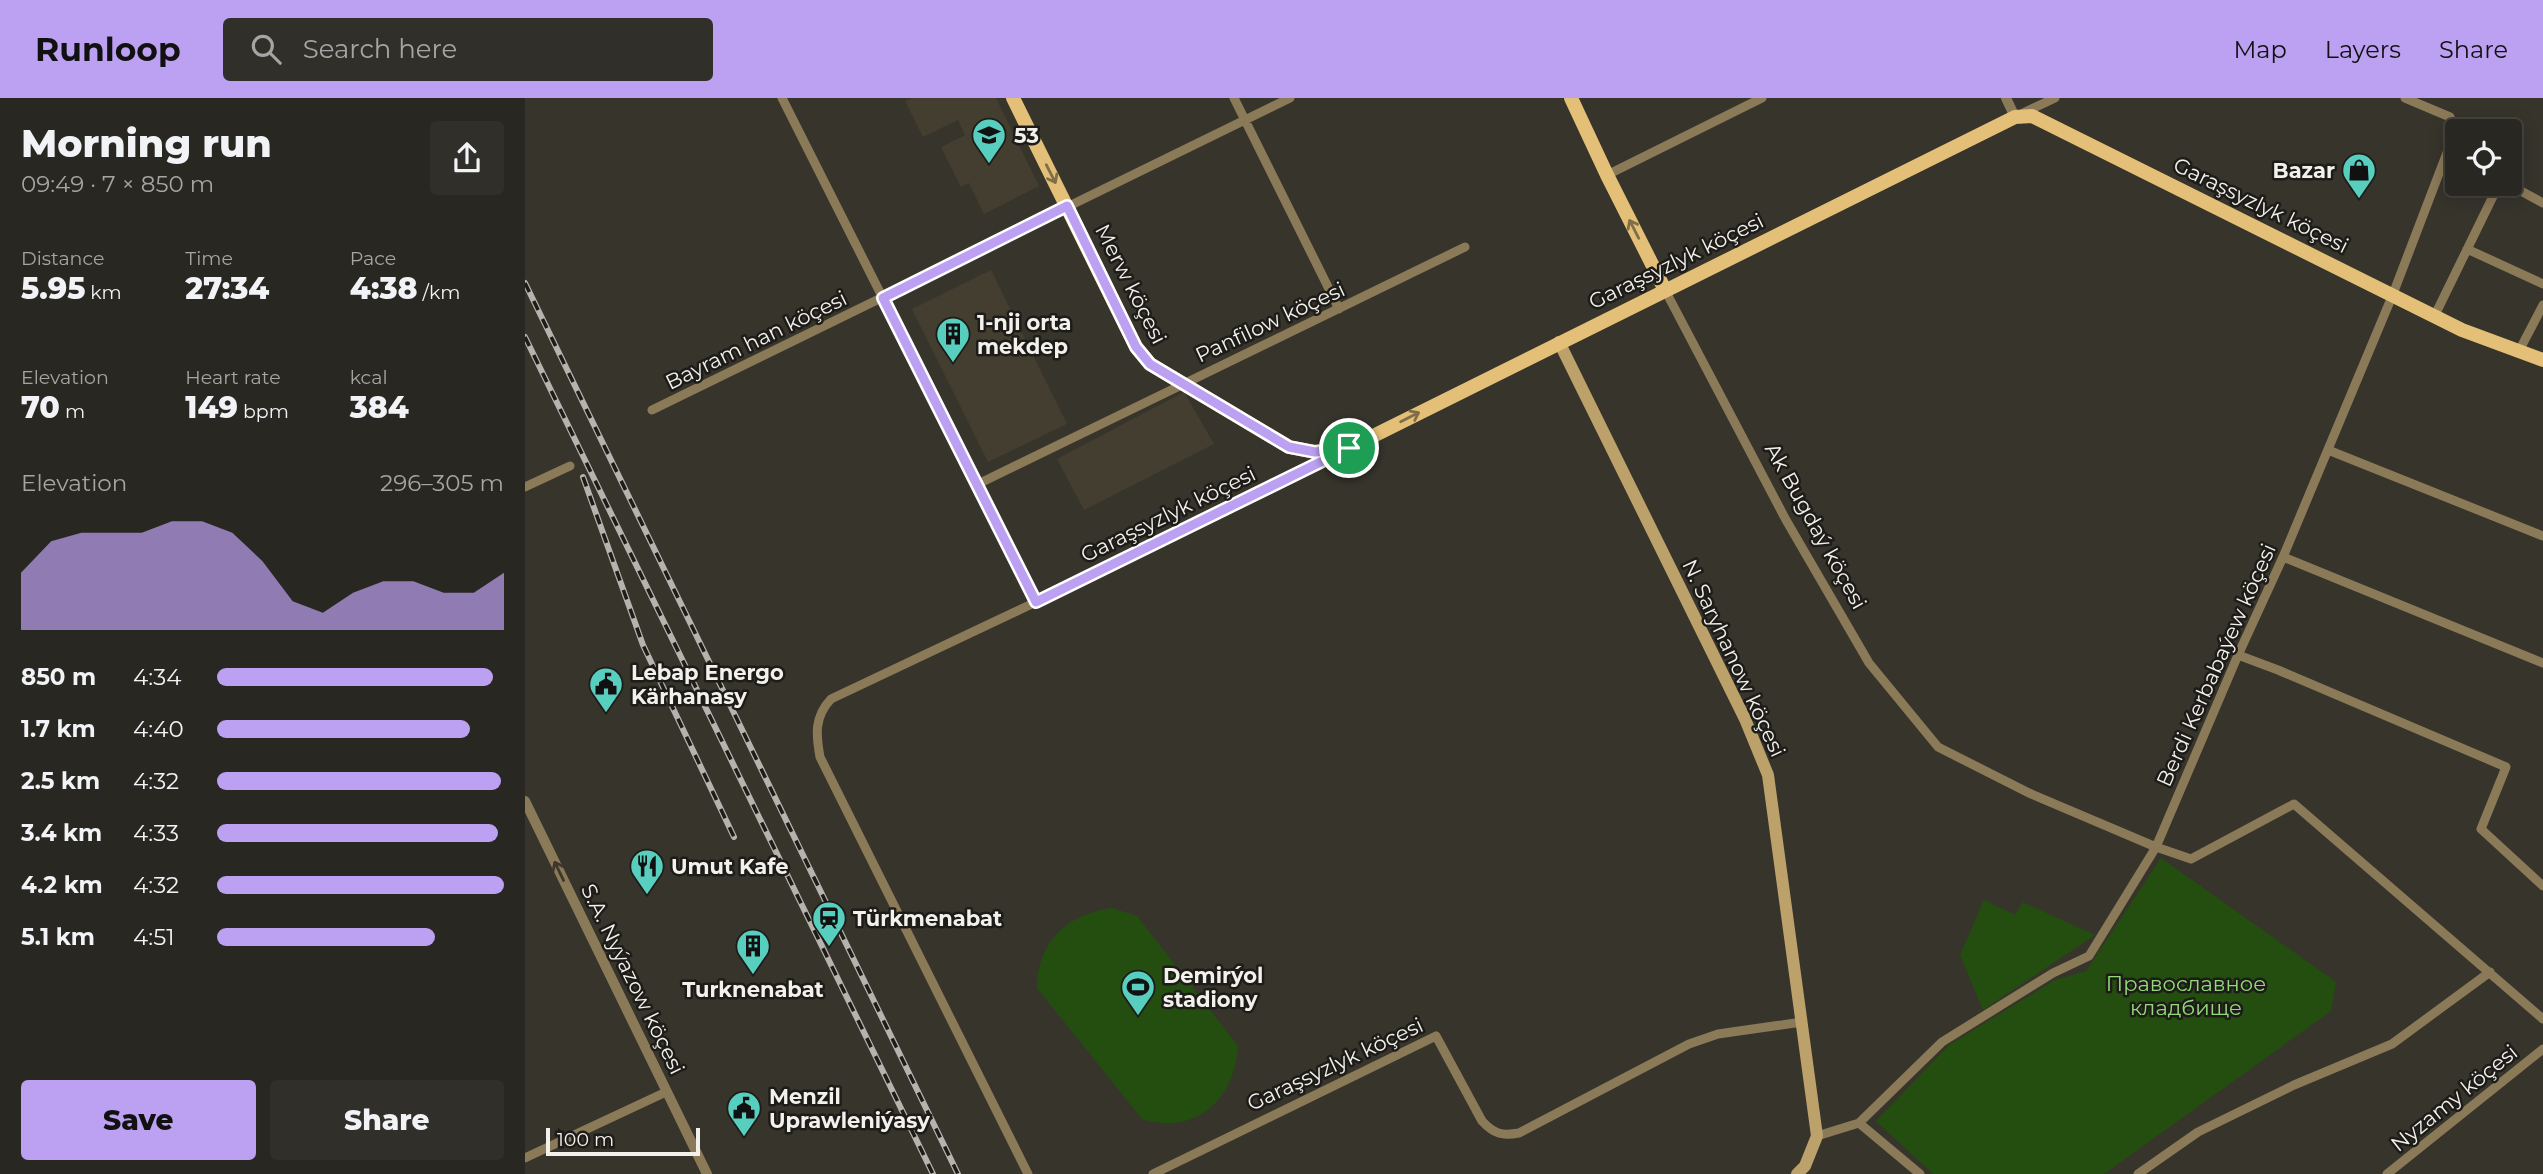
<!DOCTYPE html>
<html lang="en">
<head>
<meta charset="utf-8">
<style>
  :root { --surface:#292721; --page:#312f2a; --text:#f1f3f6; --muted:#a5a5a5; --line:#45443f; --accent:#bca0f2 }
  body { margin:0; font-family:Montserrat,sans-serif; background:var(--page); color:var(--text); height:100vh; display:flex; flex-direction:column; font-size:26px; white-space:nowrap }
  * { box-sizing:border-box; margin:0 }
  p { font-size:23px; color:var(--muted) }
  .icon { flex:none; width:38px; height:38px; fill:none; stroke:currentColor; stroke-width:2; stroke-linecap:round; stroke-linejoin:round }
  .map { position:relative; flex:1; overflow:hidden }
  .details { display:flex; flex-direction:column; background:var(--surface); width:525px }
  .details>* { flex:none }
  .tools { position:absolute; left:1920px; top:21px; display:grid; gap:14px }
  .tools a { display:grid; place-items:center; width:77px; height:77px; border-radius:7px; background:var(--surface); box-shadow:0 4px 18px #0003,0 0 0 2px var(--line); font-size:35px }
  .scale { position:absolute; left:21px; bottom:18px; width:154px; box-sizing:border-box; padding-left:7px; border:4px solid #f3f1ec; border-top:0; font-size:19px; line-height:24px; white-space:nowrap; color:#f3f1ec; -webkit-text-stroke:5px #1d1c18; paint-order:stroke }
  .pin { position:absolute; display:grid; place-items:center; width:60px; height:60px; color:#fff; margin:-30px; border:4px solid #fff; border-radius:50%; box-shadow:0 2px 7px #0007 }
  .round { display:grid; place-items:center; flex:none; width:74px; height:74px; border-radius:7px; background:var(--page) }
  .headline { display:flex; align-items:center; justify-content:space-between; height:119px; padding:0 21px }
  h1 { font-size:38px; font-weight:800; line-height:52px }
  .metrics { display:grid; grid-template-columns:repeat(3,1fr); gap:10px; height:119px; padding:7px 21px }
  .metrics div { display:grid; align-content:center }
  .metrics b { font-size:30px; font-weight:800 }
  .metrics small { font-size:19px; font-weight:400 }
  .metrics p { font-size:19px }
  .chart { height:196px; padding:14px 21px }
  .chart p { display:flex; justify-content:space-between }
  .chart svg { width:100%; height:126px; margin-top:7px; fill:var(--accent); opacity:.7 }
  .action { display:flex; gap:14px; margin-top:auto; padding:14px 21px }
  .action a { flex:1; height:80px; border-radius:7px; background:var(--accent); color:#111; font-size:28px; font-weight:800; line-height:80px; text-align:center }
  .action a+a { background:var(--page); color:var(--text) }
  ul { padding:0 21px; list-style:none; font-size:23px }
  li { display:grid; grid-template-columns:112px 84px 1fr; align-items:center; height:52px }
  li i { height:18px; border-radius:9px; background:var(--accent) }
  header { display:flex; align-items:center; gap:42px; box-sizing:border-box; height:98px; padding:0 35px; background:var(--accent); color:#111 }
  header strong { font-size:33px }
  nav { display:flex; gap:38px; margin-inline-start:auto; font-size:24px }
  .search { width:490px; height:63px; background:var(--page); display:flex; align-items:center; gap:18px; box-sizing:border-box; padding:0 24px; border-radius:7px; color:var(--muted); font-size:26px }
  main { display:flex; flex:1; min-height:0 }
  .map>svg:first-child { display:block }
  .built { fill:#443e30 }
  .green { fill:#244e10 }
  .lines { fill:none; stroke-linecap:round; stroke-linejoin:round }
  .minor { stroke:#8b7a58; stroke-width:9 }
  .tertiary { stroke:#8b7a58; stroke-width:10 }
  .secondary { stroke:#bda16a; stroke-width:12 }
  .primary { stroke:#e3bf77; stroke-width:14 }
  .rail-casing { stroke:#b6b3ae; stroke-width:6 }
  .rail { stroke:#1d1c18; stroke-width:3.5; stroke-dasharray:10; stroke-linecap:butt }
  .oneway { stroke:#806e48 }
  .oneway2 { stroke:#3e382b }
  .route-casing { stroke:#fff; stroke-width:14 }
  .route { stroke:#bca0f2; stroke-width:9 }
  .labels { text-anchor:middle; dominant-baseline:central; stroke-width:5; stroke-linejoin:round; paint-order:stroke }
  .poi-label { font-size:21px; font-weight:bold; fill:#f3f1ec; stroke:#1d1c18; text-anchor:start }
  .street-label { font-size:21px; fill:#f3f1ec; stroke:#1d1c18 }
  .park-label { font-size:21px; fill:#92d978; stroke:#1d1c18 }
</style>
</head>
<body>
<header>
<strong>Runloop</strong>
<div class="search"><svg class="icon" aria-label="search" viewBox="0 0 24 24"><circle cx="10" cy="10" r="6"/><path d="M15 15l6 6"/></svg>Search here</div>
<nav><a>Map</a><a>Layers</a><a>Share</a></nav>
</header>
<main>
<section class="details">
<div class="headline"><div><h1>Morning run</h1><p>09:49 · 7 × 850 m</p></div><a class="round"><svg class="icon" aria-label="share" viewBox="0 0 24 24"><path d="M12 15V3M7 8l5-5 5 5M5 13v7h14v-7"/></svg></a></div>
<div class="metrics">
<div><p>Distance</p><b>5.95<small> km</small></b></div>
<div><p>Time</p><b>27:34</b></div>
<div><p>Pace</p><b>4:38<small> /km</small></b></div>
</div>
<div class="metrics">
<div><p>Elevation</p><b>70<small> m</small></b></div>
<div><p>Heart rate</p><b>149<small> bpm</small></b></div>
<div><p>kcal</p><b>384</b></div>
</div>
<div class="chart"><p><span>Elevation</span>296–305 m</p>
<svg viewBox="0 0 160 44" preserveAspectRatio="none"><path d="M0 44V24L10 13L20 10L30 10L40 10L50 6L60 6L70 10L80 20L90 34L100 38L110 31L120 27L130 27L140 31L150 31L160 24V44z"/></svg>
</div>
<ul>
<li><b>850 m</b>4:34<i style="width:96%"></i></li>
<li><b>1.7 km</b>4:40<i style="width:88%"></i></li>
<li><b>2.5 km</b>4:32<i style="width:99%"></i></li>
<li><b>3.4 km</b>4:33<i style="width:98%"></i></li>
<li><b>4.2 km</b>4:32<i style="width:100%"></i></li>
<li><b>5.1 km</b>4:51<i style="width:76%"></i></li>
</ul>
<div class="action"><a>Save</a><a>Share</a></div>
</section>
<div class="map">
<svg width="2018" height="1076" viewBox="0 0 2018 1076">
  <rect width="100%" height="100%" fill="#37342c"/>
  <path class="built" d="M 387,0 L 471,0 L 514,88 L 459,116 L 444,85 L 436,89 L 416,49 L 440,37 L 433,22 L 398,39 L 380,3 Z
    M 466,172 L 542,326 L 463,364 L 387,211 Z
    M 659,294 L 689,346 L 559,412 L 532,361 Z"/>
  <path class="green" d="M 1636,760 L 1811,884 L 1806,913 L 1579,1076 L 1408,1076 L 1351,1023 L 1424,947 L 1530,882 L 1561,873 Z
    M 1459,802 L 1490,817 L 1498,804 L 1570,837 L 1458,912 L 1435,857 Z
    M 587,810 L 612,818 L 713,948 C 710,1001 671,1038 617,1021 L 512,890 C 512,844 542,816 587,810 Z"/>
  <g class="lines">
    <path class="minor" d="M 257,0 L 511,504
      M 709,0 L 814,211
      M 1498,15 L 1530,0
      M 1082,77 L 1237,0
      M 1983,86 L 2018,105
      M 1942,151 L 2018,186
      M 1140,192 L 1261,422 L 1344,565 L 1413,649 L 1504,695 L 1631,749 L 1666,761 L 1769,706 L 2018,921
      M 1910,217 L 1974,86
      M 1994,253 L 2018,207
      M 127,312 L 765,0
      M 1803,352 L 2018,438
      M 453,386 L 940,149
      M 0,389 L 45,368
      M 1758,459 L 2018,565
      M 1713,557 L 1753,572 L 1981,669 L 1956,731 L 2018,788
      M 1334,1025 L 1395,1076
      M 1292,1038 L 1334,1025 L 1417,944 L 1528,875 L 1564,858 L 1631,749 L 1713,557 L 1758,459 L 1868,196 L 1923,52 L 1929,32 L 1925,19 L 1880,0
      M 0,1060 L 141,994
      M 503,1076 L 295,659 C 291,637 289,619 306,601 L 511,504 L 817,354
      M 628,1076 L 911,938 L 957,1023 C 969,1036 977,1038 994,1035 L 1164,946 L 1193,936 L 1277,924
      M 1613,1076 L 1673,1034 L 1769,987 L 1867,946 L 1965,874
      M 1862,1076 L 2018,951"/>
    <path class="tertiary" d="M 1481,0 L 1490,19
      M 0,703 L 182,1076"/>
    <path class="secondary" d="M 1034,244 L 1220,621 L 1243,677 L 1292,1038 L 1280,1068 L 1272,1076"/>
    <path class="primary" d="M 488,0 L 611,249 L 625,266 L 764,349 L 790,354 L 824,350 L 1490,19 L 1507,18 L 1937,232 L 2018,262
      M 1046,0 L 1082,77 L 1140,192"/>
    <g class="rail-casing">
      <path id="rail" d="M 0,185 L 433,1076
        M 0,239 L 408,1076
        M 58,379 L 118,547 L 209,739"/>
    </g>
    <use href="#rail" class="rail"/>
  </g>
  <defs><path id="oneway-shaft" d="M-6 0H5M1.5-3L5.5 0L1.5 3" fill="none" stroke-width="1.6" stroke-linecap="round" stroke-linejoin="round" transform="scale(1.75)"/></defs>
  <g class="oneway">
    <use href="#oneway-shaft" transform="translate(526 76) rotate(63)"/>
    <use href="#oneway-shaft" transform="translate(1109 131) rotate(-117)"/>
    <use href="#oneway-shaft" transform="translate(885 319) rotate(-27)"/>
  </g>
  <use class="oneway2" href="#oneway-shaft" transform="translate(34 773) rotate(-116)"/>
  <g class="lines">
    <g class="route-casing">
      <path id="route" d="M 542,108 L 611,249 L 625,266 L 764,349 L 790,354 L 824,350 L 511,504 L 358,200 Z"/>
    </g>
    <use href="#route" class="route"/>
  </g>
  <defs>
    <g id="school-pin" transform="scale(1.75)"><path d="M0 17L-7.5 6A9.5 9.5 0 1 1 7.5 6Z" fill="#58cebf" stroke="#1d1c18"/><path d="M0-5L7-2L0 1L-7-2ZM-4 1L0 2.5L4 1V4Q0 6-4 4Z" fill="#111"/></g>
    <g id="shop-pin" transform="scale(1.75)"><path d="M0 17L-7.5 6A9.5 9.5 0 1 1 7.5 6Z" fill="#58cebf" stroke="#1d1c18"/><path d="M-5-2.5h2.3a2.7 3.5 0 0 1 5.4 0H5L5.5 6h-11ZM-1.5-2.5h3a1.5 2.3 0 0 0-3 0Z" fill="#111"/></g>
    <g id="building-pin" transform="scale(1.75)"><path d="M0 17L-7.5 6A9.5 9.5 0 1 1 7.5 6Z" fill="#58cebf" stroke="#1d1c18"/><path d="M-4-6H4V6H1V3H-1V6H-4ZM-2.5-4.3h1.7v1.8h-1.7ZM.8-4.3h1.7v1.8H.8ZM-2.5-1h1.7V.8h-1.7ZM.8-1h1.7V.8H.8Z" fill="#111"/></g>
    <g id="civic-pin" transform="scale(1.75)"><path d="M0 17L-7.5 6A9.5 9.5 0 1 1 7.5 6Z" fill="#58cebf" stroke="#1d1c18"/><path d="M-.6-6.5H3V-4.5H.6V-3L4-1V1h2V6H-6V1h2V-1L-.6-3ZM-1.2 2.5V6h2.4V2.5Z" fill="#111"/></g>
    <g id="restaurant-pin" transform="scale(1.75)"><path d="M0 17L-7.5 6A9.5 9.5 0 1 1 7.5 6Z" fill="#58cebf" stroke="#1d1c18"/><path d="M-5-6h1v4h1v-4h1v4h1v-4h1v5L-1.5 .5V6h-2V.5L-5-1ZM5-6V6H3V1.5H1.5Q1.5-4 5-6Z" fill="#111"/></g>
    <g id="station-pin" transform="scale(1.75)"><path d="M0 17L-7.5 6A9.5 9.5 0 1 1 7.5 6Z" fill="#58cebf" stroke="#1d1c18"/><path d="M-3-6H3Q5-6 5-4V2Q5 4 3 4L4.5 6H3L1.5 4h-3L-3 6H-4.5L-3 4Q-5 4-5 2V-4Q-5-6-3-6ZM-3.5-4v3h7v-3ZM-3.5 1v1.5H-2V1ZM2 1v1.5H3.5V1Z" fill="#111"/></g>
    <g id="stadium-pin" transform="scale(1.75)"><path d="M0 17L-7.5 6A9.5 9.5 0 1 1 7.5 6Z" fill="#58cebf" stroke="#1d1c18"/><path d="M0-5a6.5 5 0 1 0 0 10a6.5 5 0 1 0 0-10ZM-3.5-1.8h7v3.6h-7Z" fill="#111"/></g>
  </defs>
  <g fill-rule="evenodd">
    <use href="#school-pin" x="464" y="37"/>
    <use href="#shop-pin" x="1834" y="72"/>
    <use href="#building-pin" x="428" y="236"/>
    <use href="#civic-pin" x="81" y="586"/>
    <use href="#restaurant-pin" x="122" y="768"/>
    <use href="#station-pin" x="304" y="820"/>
    <use href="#building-pin" x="228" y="848"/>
    <use href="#stadium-pin" x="613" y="889"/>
    <use href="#civic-pin" x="219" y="1010"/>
  </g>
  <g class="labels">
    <g class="poi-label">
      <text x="489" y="37">53</text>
      <text x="1810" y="72" text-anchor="end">Bazar</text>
      <text x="452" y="224">1-nji orta<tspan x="452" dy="24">mekdep</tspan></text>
      <text x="106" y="574">Lebap Energo<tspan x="106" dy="24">Kärhanasy</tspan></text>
      <text x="146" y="768">Umut Kafe</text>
      <text x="328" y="820">Türkmenabat</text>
      <text x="638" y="877">Demirýol<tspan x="638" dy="24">stadiony</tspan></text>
      <text x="228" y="891" text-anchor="middle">Turknenabat</text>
      <text x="244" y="998">Menzil<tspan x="244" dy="24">Uprawleniýasy</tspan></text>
    </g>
    <g class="street-label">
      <text transform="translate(1736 107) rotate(26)">Garaşsyzlyk köçesi</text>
      <text transform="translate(1151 163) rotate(-26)">Garaşsyzlyk köçesi</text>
      <text transform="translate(606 186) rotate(63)">Merw köçesi</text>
      <text transform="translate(745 224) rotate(-25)">Panfilow köçesi</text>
      <text transform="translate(231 242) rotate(-26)">Bayram han köçesi</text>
      <text transform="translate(643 416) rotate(-26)">Garaşsyzlyk köçesi</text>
      <text transform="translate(1291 428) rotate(61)">Ak Bugdaý köçesi</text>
      <text transform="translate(1209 560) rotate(65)">N. Saryhanow köçesi</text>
      <text transform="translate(1691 567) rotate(-66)">Berdi Kerbabaýew köçesi</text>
      <text transform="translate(108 881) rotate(64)">S.A. Nyýazow köçesi</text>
      <text transform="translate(810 966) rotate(-25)">Garaşsyzlyk köçesi</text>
      <text transform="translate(1929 1000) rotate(-39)">Nyzamy köçesi</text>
    </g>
    <g class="park-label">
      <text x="1661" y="885">Православное<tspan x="1661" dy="24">кладбище</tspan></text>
    </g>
  </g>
</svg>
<div class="tools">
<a><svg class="icon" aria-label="locate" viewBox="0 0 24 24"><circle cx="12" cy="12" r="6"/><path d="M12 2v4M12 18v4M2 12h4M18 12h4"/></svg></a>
</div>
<div class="scale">100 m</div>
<div class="pin" style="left:824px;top:350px;background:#1e9e55"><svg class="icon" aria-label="arrive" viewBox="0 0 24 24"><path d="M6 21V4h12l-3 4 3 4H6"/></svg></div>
</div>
</main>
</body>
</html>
